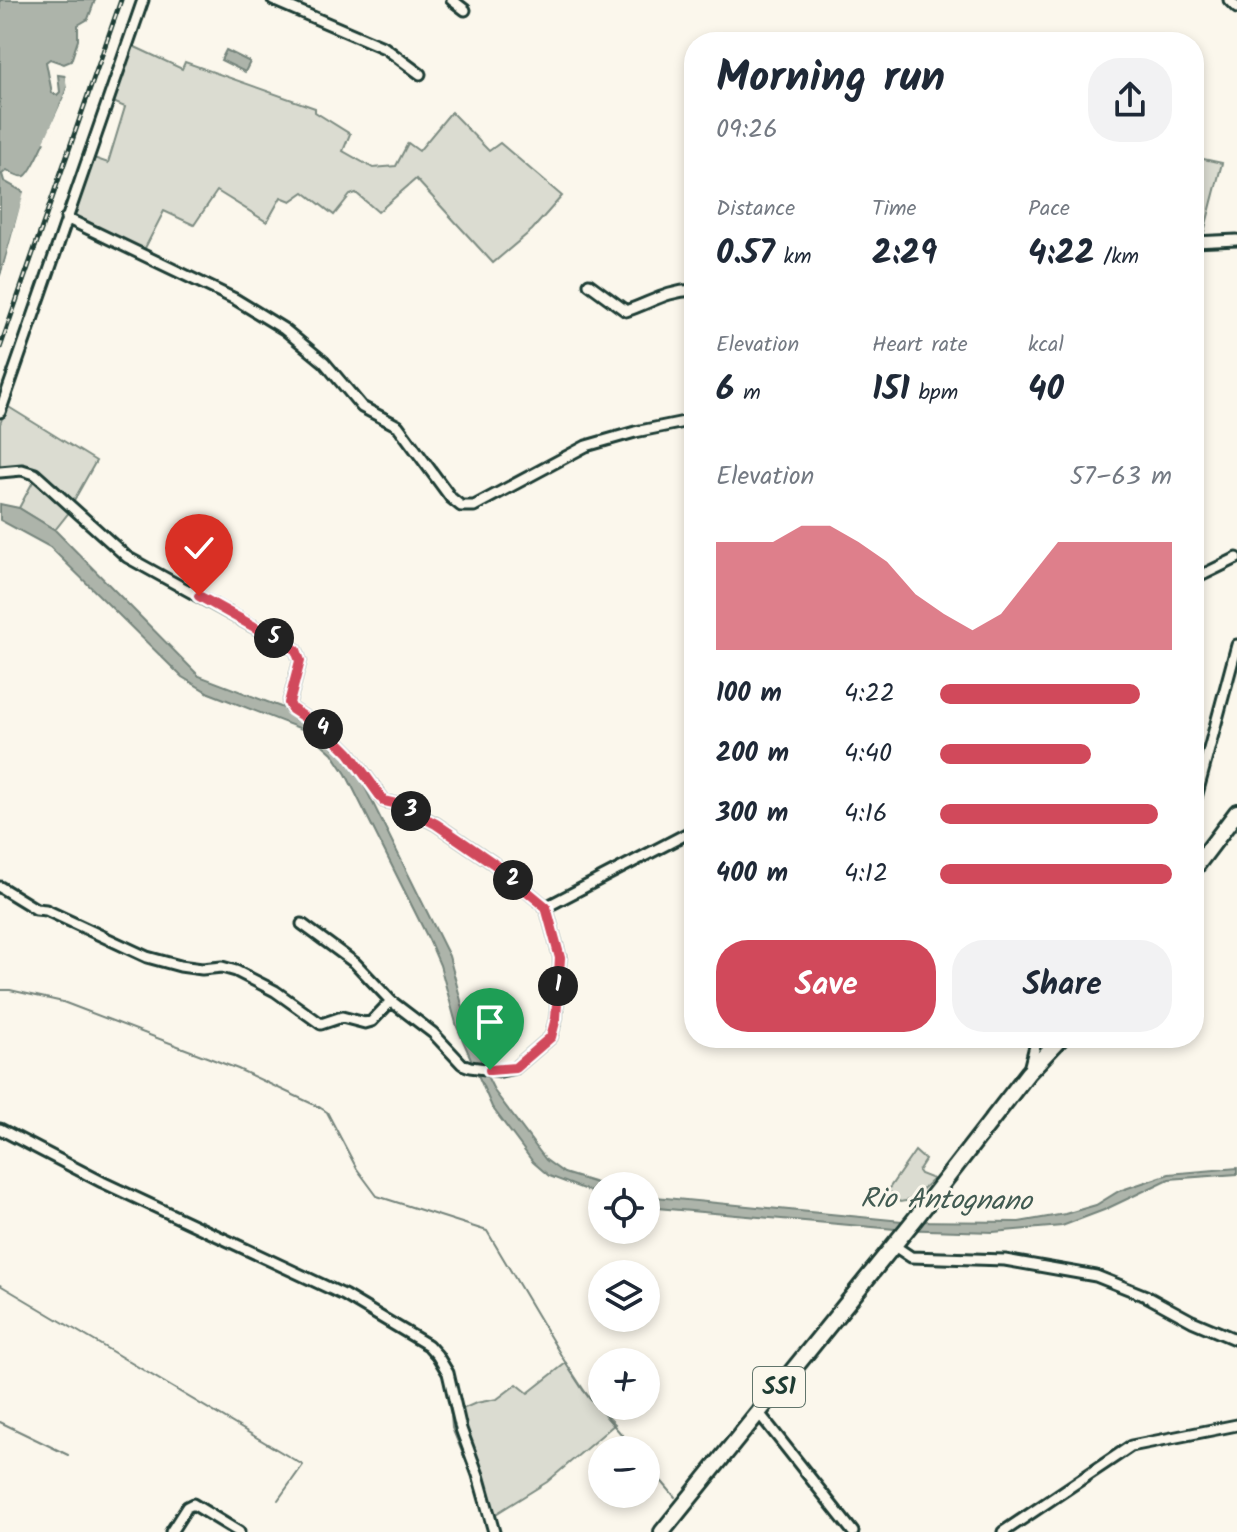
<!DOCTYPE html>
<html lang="en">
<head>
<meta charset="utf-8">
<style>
  :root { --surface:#fff; --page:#f2f2f3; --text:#1f2937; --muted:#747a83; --accent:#d1495b }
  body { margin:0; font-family:Kalam,sans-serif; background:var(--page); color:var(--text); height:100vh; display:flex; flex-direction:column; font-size:30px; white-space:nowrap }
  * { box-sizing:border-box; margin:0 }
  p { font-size:26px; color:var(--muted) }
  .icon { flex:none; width:44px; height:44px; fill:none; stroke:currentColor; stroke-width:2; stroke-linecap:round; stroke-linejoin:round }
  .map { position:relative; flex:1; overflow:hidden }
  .details { position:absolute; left:684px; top:32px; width:520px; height:1016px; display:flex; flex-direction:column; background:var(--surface); border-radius:32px; box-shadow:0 4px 12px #0003 }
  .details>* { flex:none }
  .fabs { position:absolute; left:588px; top:1172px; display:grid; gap:16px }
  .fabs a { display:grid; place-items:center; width:72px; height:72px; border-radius:50%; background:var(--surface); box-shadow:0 4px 12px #0003; font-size:40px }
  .pin { position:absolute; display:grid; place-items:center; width:68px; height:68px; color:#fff; margin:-82px -34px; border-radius:50% 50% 50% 0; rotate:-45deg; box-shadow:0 0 8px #0007 }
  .pin .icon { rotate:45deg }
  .km { position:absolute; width:40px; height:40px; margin:-20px; border-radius:50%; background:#222; color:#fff; font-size:22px; line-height:40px; text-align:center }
  .round { display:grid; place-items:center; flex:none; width:84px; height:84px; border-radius:32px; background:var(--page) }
  .overview { display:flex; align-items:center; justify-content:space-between; height:136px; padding:0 32px }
  h1 { font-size:44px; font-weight:600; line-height:60px }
  .metrics { display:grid; grid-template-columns:repeat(3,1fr); gap:12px; height:136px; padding:8px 32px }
  .metrics div { display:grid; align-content:center }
  .metrics b { font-size:34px; font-weight:600 }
  .metrics small { font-size:22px; font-weight:400 }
  .metrics p { font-size:22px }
  .chart { height:224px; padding:16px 32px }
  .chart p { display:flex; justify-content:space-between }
  .chart svg { width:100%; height:144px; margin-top:8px; fill:var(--accent); opacity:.7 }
  .cta { display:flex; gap:16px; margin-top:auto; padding:16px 32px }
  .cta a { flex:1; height:92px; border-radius:32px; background:var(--accent); color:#fff; font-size:32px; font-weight:600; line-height:92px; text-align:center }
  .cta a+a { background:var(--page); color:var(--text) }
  ul { padding:0 32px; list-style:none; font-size:26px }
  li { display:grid; grid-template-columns:128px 96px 1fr; align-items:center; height:60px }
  li i { height:20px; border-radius:10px; background:var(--accent) }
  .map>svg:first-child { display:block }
  .green { fill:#dbdcd1; stroke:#7d8c82; stroke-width:2 }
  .water { fill:#adb4aa; stroke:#74847b; stroke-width:2 }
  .pier { fill:#fbf7ec }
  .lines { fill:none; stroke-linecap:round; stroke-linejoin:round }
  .stream { stroke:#74847b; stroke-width:2 }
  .minor-casing { stroke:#1f3d34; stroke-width:15 }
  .primary-casing { stroke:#1f3d34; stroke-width:20 }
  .minor { stroke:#fbf7ec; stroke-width:9 }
  .primary { stroke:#fbf7ec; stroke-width:14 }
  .rail-casing { stroke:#1f3d34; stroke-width:5 }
  .rail { stroke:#fbf7ec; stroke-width:2; stroke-dasharray:6; stroke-linecap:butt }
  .route-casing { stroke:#fff; stroke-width:16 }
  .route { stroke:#d1495b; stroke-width:10 }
  .labels { text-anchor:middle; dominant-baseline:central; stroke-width:6; stroke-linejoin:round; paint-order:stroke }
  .shield { fill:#fbf7ec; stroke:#61756b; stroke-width:2 }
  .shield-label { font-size:24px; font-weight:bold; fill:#1f3d34 }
  .water-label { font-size:28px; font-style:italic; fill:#425b52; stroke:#fbf7ec }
</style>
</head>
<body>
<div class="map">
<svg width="1237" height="1532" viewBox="0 0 1237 1532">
  <rect width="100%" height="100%" fill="#fbf7ec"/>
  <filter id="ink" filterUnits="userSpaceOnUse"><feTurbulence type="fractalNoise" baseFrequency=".0125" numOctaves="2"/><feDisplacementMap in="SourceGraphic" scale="16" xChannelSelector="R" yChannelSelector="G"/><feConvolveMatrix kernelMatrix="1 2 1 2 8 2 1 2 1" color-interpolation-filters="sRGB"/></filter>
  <g filter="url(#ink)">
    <path class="green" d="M 133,46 L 182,69 L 185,62 L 315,108 L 315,112 L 350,134 L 343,151 L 373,168 L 396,166 L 408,143 L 419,151 L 451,112 L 489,151 L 500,143 L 562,196 L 532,230 L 493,263 L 416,179 L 378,212 L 356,193 L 350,195 L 334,215 L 304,192 L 291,201 L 281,197 L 267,222 L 217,191 L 194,225 L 164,211 L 143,252 L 70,216 L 91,157 L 108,163 L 125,107 L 113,102 Z
      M 1194,157 L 1222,163 L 1203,236 L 1194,237 Z
      M 7,406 L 96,461 L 73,502 L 36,472 L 0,469 L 0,424 Z
      M 35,478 L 70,511 L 55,530 L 19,508 Z
      M 915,1151 L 925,1160 L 918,1171 L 920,1174 L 933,1179 L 911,1200 L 900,1202 L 888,1190 Z
      M 566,1363 L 589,1398 L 615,1424 L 547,1482 L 494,1515 L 463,1430 L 460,1410 L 476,1403 L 497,1399 L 517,1384 L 528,1393 Z"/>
    <path class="water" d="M 0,0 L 95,0 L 88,19 L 78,25 L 78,40 L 71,61 L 64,64 L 50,59 L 46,62 L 52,93 L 57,95 L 60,92 L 58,75 L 65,76 L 68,83 C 65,96 34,172 25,176 C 19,178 12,173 7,170 L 2,174 L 4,181 L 25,193 L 0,276 Z
      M 226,50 L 250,62 L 245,72 L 221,60 Z
      M 0,504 L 19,508 L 55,530 L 199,676 L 286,709 L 327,734 L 352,761 L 449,956 L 467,1023 L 486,1074 L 495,1092 L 546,1160 L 564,1173 L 606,1186 L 602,1186 L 602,1196 L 549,1176 L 533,1162 L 492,1107 L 457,1027 L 440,965 L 430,942 L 346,774 L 332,753 L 307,731 L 209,693 L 182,677 L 50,547 L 0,520 Z
      M 1237,1168 L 1237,1174 L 1169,1179 L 1104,1210 L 1062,1226 L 993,1232 L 895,1229 L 646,1207 L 646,1196 L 902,1221 L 1019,1222 L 1065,1214 L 1096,1205 L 1119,1191 L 1169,1174 Z"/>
    <path class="pier" d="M 65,72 L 70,77 L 71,91 L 48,142 L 44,141 L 67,90 Z
      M 25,188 L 28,196 L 4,278 L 0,280 Z"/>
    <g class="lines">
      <path class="stream" d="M 0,990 L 10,990 L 63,1002 L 238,1069 L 319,1107 L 327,1112 L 357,1169 L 377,1196 L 487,1231 L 568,1367 L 583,1390 L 635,1450
        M 0,1285 L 303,1465 L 278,1500
        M 443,1373 L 450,1401 L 452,1428 L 476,1485
        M 0,1422 L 68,1455
        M 646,1463 L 675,1497
        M 485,1518 L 489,1532"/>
      <g class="minor-casing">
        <path id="minor" d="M 273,0 L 385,48 L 420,74
          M 452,0 L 465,10
          M 1229,0 L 1237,8
          M 66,218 L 235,299 L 284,329 L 324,362 L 362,407 L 398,426 L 451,498 L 461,506 L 474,506 L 586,446 L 635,432 L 694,420
          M 1194,242 L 1237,240
          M 589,284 L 626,311 C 652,302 667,291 694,290
          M 0,412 L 143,0
          M 0,472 L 22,470 L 35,474 L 127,557 L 296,650 L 300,661 L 289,703 L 292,709 L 330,734 L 349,753 L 384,801 L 397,804 L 436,824 L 493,863 L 546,907 L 560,958 L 556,1018 L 551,1037 L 515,1068 L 501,1071 L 470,1067 L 462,1064 L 433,1033 L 391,1001 L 355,963 L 302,924
          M 1194,579 L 1237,558
          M 1194,805 L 1237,645
          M 0,887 L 36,909 L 46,910 L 147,957 L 180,966 L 202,969 L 222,967 L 236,971 L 275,991 L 321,1024 L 342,1017 L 365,1023 L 372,1021 L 391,1001
          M 546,907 L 694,830
          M 1028,1073 L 1037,1038
          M 0,1129 L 102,1182 L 344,1295 L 428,1345 L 437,1355 L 448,1373 L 461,1429 L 478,1475 L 494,1532
          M 893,1245 L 911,1257 L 1005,1260 L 1096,1276 L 1146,1296 L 1192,1321 L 1237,1340
          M 759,1413 L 853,1532
          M 171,1532 L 187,1507 L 193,1504 L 239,1532
          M 1003,1532 L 1131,1446 L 1237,1425"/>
      </g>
      <g class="primary-casing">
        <path id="primary" d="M 1194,869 L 1237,812
          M 662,1532 L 915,1219 L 1028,1073 L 1061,1038"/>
      </g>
      <use href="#minor" class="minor"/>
      <use href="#primary" class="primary"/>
      <g class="rail-casing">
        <path id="rail" d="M 0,348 L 121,0"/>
      </g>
      <use href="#rail" class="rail"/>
    </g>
  </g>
  <g class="lines" filter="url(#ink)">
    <g class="route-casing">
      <path id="route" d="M 199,596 L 296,650 L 300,661 L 289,703 L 292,709 L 330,734 L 349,753 L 384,801 L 397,804 L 436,824 L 493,863 L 546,907 L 560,958 L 556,1018 L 551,1037 L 515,1068 L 490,1070"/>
    </g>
    <use href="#route" class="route"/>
  </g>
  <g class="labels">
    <rect class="shield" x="753" y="1367" width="52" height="40" rx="6"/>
    <g class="shield-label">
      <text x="779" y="1387">SS1</text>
    </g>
    <g class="water-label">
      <text transform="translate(946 1201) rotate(1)">Rio Antognano</text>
    </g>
  </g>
</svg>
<div class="fabs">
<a><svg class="icon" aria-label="locate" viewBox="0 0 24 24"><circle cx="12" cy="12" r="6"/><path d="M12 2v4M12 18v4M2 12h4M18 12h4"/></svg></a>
<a><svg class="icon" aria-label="layers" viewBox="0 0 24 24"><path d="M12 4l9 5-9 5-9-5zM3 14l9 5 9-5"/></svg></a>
<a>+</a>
<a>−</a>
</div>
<div class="pin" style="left:490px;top:1070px;background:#1e9e55"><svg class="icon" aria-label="arrive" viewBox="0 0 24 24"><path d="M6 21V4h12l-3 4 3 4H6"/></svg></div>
<div class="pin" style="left:199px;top:596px;background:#d93025"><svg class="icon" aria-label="check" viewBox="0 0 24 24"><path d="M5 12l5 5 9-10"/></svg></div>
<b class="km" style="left:558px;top:986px">1</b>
<b class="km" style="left:513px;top:880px">2</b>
<b class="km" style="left:411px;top:811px">3</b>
<b class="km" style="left:323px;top:729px">4</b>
<b class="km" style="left:274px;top:638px">5</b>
<section class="details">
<div class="overview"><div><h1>Morning run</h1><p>09:26</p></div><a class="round"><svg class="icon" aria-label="share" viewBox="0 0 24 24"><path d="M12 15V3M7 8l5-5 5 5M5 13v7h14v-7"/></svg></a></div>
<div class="metrics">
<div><p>Distance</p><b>0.57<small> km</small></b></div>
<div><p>Time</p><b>2:29</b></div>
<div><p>Pace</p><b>4:22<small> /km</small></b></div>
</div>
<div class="metrics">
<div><p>Elevation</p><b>6<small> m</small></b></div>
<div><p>Heart rate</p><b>151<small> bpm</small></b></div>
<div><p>kcal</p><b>40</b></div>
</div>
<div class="chart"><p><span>Elevation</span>57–63 m</p>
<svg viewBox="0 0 160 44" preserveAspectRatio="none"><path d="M0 44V11L10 11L20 11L30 6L40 6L50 11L60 17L70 27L80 33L90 38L100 33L110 22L120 11L130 11L140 11L150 11L160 11V44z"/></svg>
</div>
<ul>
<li><b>100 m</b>4:22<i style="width:86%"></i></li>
<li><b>200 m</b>4:40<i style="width:65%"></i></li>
<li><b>300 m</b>4:16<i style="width:94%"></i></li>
<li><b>400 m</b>4:12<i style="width:100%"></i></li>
</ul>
<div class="cta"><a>Save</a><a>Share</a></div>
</section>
</div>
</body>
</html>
